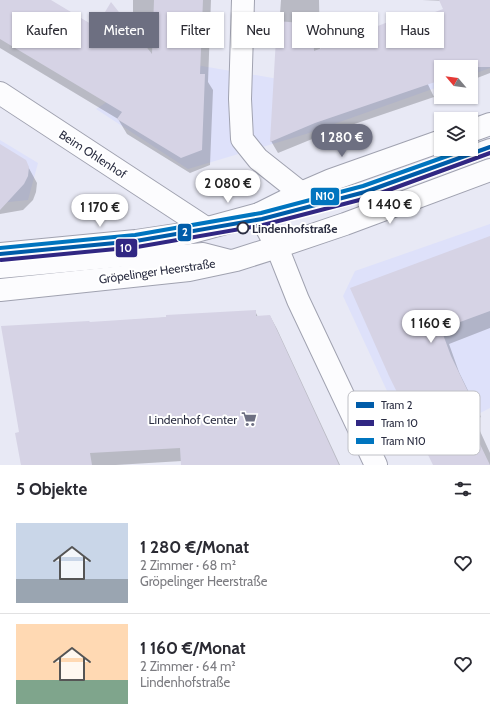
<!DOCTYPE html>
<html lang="de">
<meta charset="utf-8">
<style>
:root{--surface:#fff;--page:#f2f2f3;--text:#2b2b33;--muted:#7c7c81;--line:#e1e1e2;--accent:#6d6f81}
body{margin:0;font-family:Cabin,sans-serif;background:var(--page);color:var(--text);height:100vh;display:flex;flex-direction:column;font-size:15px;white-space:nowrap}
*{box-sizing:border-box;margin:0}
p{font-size:13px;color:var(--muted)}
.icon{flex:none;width:22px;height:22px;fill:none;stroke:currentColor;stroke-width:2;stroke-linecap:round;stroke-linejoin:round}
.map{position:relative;height:465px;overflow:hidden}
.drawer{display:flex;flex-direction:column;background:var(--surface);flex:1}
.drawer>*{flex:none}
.guide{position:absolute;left:12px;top:12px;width:466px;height:36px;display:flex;gap:8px}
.needle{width:26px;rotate:299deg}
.controls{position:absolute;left:434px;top:60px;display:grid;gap:8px}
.controls a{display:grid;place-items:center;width:44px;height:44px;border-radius:0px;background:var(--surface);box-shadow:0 1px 3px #0004;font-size:20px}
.price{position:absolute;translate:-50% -34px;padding:0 9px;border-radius:14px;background:#fff;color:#222;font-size:13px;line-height:26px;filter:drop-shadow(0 1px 2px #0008)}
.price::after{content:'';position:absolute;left:50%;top:24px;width:12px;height:9px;margin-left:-6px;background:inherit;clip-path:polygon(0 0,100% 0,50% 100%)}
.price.active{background:var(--accent);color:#fff}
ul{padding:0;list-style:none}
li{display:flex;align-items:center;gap:12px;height:100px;padding:0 16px}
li+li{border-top:1px solid var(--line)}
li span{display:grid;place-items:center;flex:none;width:112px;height:80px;border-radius:0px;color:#555}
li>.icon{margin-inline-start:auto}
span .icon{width:48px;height:48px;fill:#fffc;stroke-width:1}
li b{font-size:17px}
h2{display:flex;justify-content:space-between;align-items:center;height:48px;padding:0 16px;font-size:17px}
.tag{padding:0 14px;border-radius:0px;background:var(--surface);box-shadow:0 1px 3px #0004;font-size:14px;line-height:36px}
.tag.active{background:var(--accent);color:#fff}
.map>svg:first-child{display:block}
</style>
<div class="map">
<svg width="490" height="465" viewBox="0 0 490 465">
<rect width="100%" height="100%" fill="#e8e9f5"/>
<path fill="#dee1fa" d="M 490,9 L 490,68 L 471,75 L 471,67 L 441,67 L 441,86 L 306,134 L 188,169 L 96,109 L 127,89 L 143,56 L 296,82 Z
M 0,140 L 38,163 L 28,200 L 0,203 Z
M 490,224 L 490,408 L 413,447 L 343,296 L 355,271 Z"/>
<path fill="#0003" d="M 0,0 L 49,0 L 97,28 L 133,32 L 133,0 L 211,0 L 208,82 L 213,90 L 210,165 L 190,173 L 127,134 L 118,119 L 0,48 Z
M 281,0 L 319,0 L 320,49 L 388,23 L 391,29 L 406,39 L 434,97 L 322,135 L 278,153 L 271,141 Z
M 422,0 L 490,0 L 490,73 L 472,80 L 471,77 L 471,67 L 466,67 L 446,1 Z
M 0,145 L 25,161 L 37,183 L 36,192 L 33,200 L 23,210 L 0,214 Z
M 490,237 L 490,328 L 449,344 L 459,372 L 481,417 L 475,420 L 490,453 L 490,465 L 443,465 L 390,376 Z
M 255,311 L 258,317 L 270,316 L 277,329 L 340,465 L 182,465 L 182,461 L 116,465 L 21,465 L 20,433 L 90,323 Z"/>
<path fill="#d6d3e5" d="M 0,0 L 51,0 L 96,27 L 111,2 L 152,54 L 154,0 L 203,0 L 200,74 L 205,74 L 202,150 L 181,158 L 117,119 L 122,112 L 0,39 Z
M 439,0 L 490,0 L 490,67 L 475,67 L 471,69 L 471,67 L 441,67 L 441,80 L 315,123 L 270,142 L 277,21 L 313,24 L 314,51 L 388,22 L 390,29 L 443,9 Z
M 0,144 L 26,160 L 29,167 L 28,176 L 24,184 L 0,210 Z
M 490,236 L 490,311 L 441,329 L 451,356 L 473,402 L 467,405 L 480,434 L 476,436 L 490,465 L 433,465 L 389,376 L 350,288 Z
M 256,310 L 256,316 L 270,315 L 339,465 L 181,465 L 180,448 L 90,453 L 92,465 L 21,465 L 15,433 L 19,432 L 1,326 L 89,321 L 90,322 L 166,317 L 166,315 Z"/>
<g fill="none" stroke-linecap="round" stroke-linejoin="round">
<defs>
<path id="lane" d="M 301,193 L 337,200 L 365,192 L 490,147
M 0,270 L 203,251 L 234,259"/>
<path id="street" d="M 243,0 L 240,99 L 242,139 L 258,159 L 301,193
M 0,93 L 206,228
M 259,214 L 277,247 L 298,300 L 376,465"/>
<path id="secondary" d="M 471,131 L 490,124
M 0,254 L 136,241 L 189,233 L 259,214 L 301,193 L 331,180 L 441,141
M 0,290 L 189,270 L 236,260 L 277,247 L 345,224 L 490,170"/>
</defs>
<use href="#lane" stroke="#a0a2b0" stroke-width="18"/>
<use href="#street" stroke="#a0a2b0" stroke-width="24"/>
<use href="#secondary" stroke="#a0a2b0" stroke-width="24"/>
<use href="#lane" stroke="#fcfcfe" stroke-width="16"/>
<use href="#street" stroke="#fcfcfe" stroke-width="22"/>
<use href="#secondary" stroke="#fcfcfe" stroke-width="22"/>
<defs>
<path id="tram-1" d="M 0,254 L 136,241 L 262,219 L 365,192 L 490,147"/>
<path id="tram-2" d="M 1,260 L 137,247 L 263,225 L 367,198 L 490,153"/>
<path id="tram-3" d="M 0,248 L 135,235 L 261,213 L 363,186 L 467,149"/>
</defs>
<use href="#tram-1" stroke="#fff" stroke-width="7"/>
<use href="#tram-2" stroke="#fff" stroke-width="7"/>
<use href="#tram-3" stroke="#fff" stroke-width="7"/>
<use href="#tram-1" stroke="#005ca9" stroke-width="4"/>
<use href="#tram-2" stroke="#312783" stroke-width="4"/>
<use href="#tram-3" stroke="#0075bf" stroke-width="4"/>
</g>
<defs>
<symbol id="supermarket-bare" viewBox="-9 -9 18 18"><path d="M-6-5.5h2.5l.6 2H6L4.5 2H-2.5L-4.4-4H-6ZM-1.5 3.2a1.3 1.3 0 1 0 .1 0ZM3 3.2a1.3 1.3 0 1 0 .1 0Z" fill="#6d6f81" stroke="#fff" stroke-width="2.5" paint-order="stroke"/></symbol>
</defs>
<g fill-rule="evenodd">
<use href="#supermarket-bare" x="238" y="408" width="22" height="22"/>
</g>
<circle fill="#fff" stroke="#2b2e42" stroke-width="2" cx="243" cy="228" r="5.5"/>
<g text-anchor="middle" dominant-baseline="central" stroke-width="4" stroke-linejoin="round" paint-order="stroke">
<g font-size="12" fill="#2b2e42" stroke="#fff">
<text transform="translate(93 154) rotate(33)">Beim Ohlenhof</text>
<text transform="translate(157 271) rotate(-8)">Gröpelinger Heerstraße</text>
</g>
<g font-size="12" font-weight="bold" fill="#2b2e42" stroke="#fff" text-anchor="start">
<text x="252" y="228">Lindenhofstraße</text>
</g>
<g font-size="12" fill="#2b2e42" stroke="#fff" text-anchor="end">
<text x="237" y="419">Lindenhof Center</text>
</g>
</g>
<rect x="348" y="391" width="132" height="64" rx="6" fill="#fff" stroke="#bfc0c6" stroke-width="1"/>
<rect x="356" y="402" width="18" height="6" fill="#005ca9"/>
<rect x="356" y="420" width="18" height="6" fill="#312783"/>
<rect x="356" y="438" width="18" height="6" fill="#0075bf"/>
<g font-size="11" fill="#2b2e42">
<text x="381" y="409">Tram 2</text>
<text x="381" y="427">Tram 10</text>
<text x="381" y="445">Tram N10</text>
</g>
<g stroke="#fff" stroke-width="1.5">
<rect x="310" y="187" width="30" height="19" rx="4" fill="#0075bf"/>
<rect x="177" y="223" width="15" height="19" rx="4" fill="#005ca9"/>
<rect x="115" y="238" width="23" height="20" rx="4" fill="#312783"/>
</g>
<g font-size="11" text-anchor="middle" font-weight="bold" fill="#fff">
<text x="325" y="200">N10</text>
<text x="185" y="236">2</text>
<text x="126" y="252">10</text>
</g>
</svg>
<div class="controls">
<a><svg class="needle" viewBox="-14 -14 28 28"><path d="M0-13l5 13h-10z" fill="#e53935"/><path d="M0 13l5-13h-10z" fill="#7c7c81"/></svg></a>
<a><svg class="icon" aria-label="layers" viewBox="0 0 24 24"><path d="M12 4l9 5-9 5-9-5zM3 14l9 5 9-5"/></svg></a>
</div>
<b class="price active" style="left:342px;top:158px">1 280 €</b>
<b class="price" style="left:228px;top:204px">2 080 €</b>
<b class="price" style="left:390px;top:225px">1 440 €</b>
<b class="price" style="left:100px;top:228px">1 170 €</b>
<b class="price" style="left:431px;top:344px">1 160 €</b>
<div class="guide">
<a class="tag">Kaufen</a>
<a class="tag active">Mieten</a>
<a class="tag">Filter</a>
<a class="tag">Neu</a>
<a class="tag">Wohnung</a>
<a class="tag">Haus</a>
</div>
</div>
<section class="drawer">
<h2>5 Objekte<svg class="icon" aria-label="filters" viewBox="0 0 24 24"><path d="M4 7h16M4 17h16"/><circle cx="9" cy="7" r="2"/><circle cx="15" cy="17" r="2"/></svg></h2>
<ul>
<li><span style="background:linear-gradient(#c9d6e8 70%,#9aa5b1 0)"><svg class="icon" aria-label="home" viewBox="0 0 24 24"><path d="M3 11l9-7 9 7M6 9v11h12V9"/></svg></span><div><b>1 280 €/Monat</b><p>2 Zimmer · 68 m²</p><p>Gröpelinger Heerstraße</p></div><svg class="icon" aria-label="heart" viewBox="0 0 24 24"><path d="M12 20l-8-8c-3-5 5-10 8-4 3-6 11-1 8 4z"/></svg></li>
<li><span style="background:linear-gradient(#ffd9b3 70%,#7fa58c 0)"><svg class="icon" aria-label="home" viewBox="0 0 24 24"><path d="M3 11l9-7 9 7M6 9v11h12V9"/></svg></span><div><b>1 160 €/Monat</b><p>2 Zimmer · 64 m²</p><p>Lindenhofstraße</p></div><svg class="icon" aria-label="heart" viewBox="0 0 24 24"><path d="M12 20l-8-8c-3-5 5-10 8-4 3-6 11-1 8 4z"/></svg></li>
</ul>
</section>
